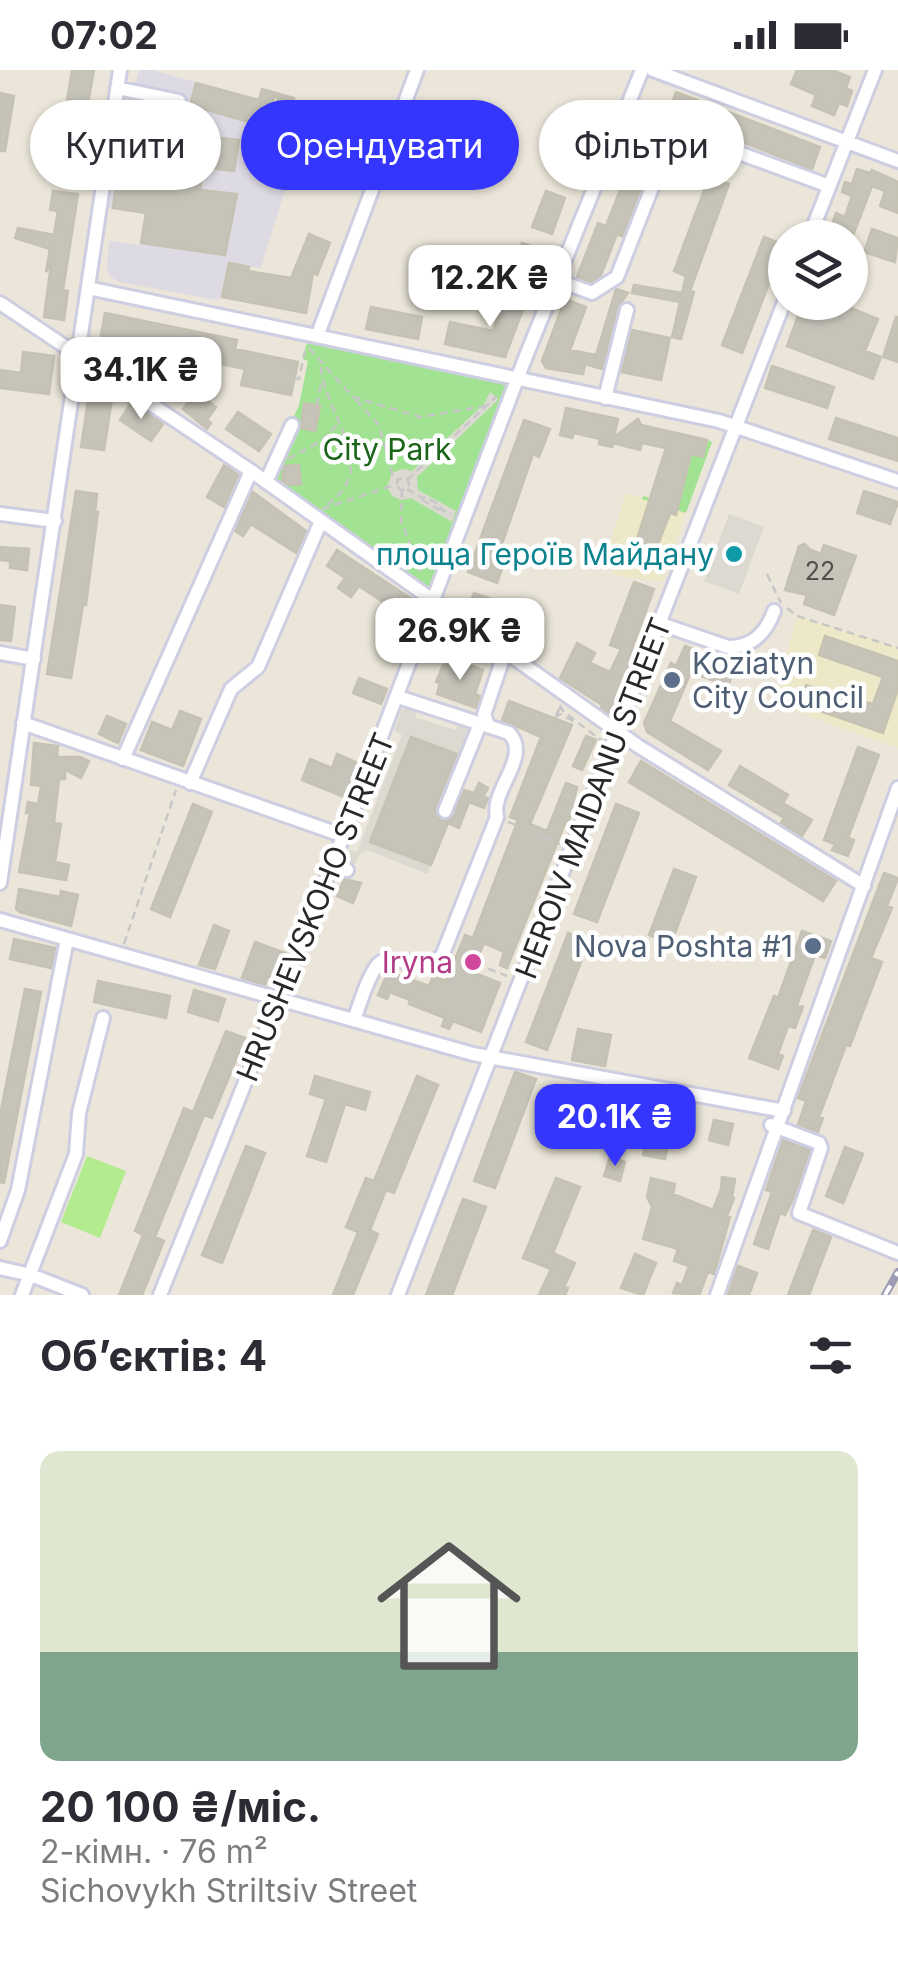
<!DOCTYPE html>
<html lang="uk">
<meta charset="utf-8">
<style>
:root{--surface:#fff;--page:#f7f7f7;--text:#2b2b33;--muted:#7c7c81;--accent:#3436fd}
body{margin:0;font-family:Inter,sans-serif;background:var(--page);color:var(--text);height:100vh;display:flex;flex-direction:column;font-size:38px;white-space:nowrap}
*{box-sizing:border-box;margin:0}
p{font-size:32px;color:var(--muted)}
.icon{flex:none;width:55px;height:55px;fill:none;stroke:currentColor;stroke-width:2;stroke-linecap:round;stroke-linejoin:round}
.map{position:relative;height:1225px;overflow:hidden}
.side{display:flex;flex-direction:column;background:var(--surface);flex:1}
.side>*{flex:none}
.banner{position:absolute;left:30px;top:30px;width:840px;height:90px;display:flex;gap:20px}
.fabs{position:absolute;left:768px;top:150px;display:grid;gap:20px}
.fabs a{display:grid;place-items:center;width:100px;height:100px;border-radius:50%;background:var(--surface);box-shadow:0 2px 8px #0004;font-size:50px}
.price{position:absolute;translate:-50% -85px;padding:0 22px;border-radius:20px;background:#fff;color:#222;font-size:32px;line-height:65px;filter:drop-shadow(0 2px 5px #0008)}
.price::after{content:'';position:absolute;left:50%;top:60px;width:30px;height:22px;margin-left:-15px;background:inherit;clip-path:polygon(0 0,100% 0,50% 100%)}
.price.selected{background:var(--accent);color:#fff}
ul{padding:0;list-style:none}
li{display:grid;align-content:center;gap:20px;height:530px;padding:0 40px}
li span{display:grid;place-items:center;height:310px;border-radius:20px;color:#555}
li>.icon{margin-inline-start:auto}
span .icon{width:180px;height:180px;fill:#fffc;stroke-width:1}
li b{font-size:42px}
h2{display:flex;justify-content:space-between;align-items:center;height:120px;padding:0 40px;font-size:42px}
.pill{padding:0 35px;border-radius:45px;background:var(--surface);box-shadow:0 2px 8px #0004;font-size:35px;line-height:90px}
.pill.selected{background:var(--accent);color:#fff}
.status{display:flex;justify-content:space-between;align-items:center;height:70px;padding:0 50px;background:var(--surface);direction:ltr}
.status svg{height:28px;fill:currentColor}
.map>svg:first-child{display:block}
</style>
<div class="status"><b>07:02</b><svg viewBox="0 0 49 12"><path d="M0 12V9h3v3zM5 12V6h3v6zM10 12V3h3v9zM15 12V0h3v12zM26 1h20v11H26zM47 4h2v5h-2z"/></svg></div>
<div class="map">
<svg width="898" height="1225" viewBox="0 0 898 1225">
<rect width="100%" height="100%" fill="#ebe6d9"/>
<path fill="#dedae3" d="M 139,0 L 153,0 L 280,36 L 283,43 L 307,48 L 261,198 L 234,194 L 233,199 L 227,198 L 221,227 L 216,230 L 119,212 L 111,207 L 107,198 L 109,171 L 140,175 L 145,144 L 108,138 L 112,110 L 117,114 L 137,115 L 144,63 L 123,57 Z"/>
<path fill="#ede8c7" d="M 626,423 L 686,443 L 663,512 L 614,505 L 608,480 Z
M 797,546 L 898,578 L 898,678 L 773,633 Z"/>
<path fill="#a1e393" d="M 318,264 L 518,308 L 434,533 L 266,412 L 299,335 L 308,291 L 303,289 L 306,275 Z
M 708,370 L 712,372 L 686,443 L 642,429 L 643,426 L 678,435 L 692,385 L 703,387 Z"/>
<path fill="#b3eb8f" d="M 87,1086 L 126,1101 L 100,1168 L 61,1152 Z"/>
<path fill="#dbd9d0" d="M 490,322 L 498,329 L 496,332 L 417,407 L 418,420 L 456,441 L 452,452 L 411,428 L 401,430 L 392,426 L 387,417 L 392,403 L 402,399 L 412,401 L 484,334 Z
M 729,444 L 764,457 L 739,524 L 704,511 Z
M 409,637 L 417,639 L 415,647 L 455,660 L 459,652 L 470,658 L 461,686 L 411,667 L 370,771 L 431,795 L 428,804 L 367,780 L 360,784 L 355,794 L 345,794 L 349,780 L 357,782 L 402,665 L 394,661 L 402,640 Z"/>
<path fill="#c6c3b9" stroke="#c6c2b3" stroke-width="2.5" d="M 72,0 L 94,0 L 83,61 L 91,62 L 89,74 L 84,73 L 79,105 L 55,101 L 60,70 L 49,68 L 52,48 L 64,50 Z
M 797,0 L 831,0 L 850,7 L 846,18 L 852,21 L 847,36 L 839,33 L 834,45 L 812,36 L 816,25 L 791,14 Z
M 196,13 L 259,30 L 262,19 L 294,28 L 290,44 L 284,42 L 275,24 L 266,57 L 190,35 Z
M 676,22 L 820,77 L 812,99 L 668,43 Z
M 0,23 L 14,26 L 5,81 L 0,81 Z
M 132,31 L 145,34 L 134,77 L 123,74 Z
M 645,32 L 666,40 L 644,95 L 649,98 L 622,166 L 617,164 L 601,205 L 591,212 L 577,207 L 598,153 L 606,156 L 631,92 L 622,89 Z
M 155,60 L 239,70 L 234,101 L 203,97 L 200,120 L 237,124 L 225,185 L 141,173 L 146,143 L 113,138 L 119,89 L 130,91 L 126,116 L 146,119 L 150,93 L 170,96 L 172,87 L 152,81 Z
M 857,99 L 870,103 L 872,100 L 898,112 L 898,143 L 880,136 L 885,121 L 872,116 L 852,168 L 827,168 L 836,143 L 845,147 L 852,126 L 842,122 L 845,112 L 852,114 Z
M 709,107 L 729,114 L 690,221 L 694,222 L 681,269 L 672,267 L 680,232 L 632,223 L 634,215 L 682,223 L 686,206 L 674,201 Z
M 53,121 L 78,124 L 63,220 L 68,221 L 64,250 L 44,247 L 51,194 L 46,202 L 50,179 L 15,168 L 18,158 L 54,165 L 58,141 L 50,140 Z
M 546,121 L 565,128 L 552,164 L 532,157 Z
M 872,159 L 898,168 L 895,192 L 864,182 Z
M 309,164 L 330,173 L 317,205 L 313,203 L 306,243 L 222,227 L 229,193 L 249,197 L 248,201 L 291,208 Z
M 764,167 L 784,175 L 742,283 L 722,275 Z
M 522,173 L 545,181 L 533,213 L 510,205 Z
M 616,219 L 628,223 L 617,238 L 602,299 L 585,294 L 583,304 L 546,298 L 542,291 L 565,229 L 586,237 L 570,280 L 596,285 Z
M 508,222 L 527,229 L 505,287 L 445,274 L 450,252 L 493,261 Z
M 803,232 L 836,232 L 878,249 L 865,281 L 881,287 L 873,309 L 787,276 Z
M 371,237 L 422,247 L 418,269 L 366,259 Z
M 105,243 L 237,270 L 235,279 L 298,292 L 291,325 L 241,315 L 245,299 L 172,284 L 165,319 L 153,316 L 154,311 L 143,309 L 150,273 L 118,267 L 113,294 L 97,286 Z
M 896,247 L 898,247 L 898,292 L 883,287 Z
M 632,260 L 670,268 L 661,310 L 622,302 Z
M 23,282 L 54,286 L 49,324 L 0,318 L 0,300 L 21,303 Z
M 772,296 L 834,317 L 827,338 L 765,318 Z
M 90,318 L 113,322 L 104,380 L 81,377 Z
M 196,322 L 216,337 L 207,350 L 211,353 L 207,359 L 183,339 Z
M 131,333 L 163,354 L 151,371 L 120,350 Z
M 304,333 L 320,336 L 315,361 L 301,358 Z
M 566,338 L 618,349 L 614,367 L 638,349 L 641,355 L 707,370 L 703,387 L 691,384 L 676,445 L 670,443 L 649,498 L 630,491 L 666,378 L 642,373 L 640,380 L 613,373 L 612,377 L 599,374 L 600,369 L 574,363 L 572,368 L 560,365 Z
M 238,342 L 271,364 L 259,381 L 226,359 Z
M 836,348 L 898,368 L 898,391 L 829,369 Z
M 524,350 L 550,359 L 539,387 L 533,384 L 500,480 L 508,483 L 497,513 L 468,502 Z
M 224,395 L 238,405 L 224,437 L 207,427 Z
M 299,395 L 301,414 L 290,415 L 282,411 L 284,396 Z
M 76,421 L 97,424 L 95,442 L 98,442 L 86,535 L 83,535 L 71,608 L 47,604 Z
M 864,421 L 898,432 L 890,454 L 857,443 Z
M 253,422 L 306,461 L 296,483 L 251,454 L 243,466 L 235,461 Z
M 805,474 L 809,479 L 821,484 L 824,475 L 856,486 L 834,545 L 804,534 L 807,525 L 785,520 L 799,476 Z
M 0,477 L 29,479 L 27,500 L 10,498 L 10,491 L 0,490 Z
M 337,480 L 415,531 L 406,561 L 389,555 L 395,540 L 359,516 L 351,527 L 338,518 L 345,508 L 327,496 Z
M 634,512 L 654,519 L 628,590 L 631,591 L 609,643 L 601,638 L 602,635 L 560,608 L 577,573 L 595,583 L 590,593 L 610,602 L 621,579 L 610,575 Z
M 474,523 L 534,544 L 526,567 L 477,549 L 467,542 Z
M 0,535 L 15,537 L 11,571 L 0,570 Z
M 825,566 L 898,591 L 898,619 L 883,663 L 800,634 L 806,615 L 861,634 L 862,631 L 873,634 L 883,607 L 819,585 Z
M 685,576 L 736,596 L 728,616 L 691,602 L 670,651 L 721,681 L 708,700 L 647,662 L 644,653 L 671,593 L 676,596 Z
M 449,588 L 483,600 L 475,624 L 480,626 L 476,638 L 437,624 L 440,613 L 436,612 L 443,595 L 446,596 Z
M 359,608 L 387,619 L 381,634 L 353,623 Z
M 509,631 L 572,655 L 530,754 L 547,761 L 566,713 L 577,717 L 573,734 L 575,735 L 568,752 L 566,751 L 507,898 L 500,895 L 504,882 L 484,873 L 472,902 L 500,913 L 481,962 L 453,951 L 449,959 L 442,956 L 445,948 L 409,934 L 410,930 L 390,922 L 387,929 L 378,925 L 388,901 L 429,916 L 433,906 L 446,911 L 465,865 L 473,868 L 518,750 L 510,747 L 541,667 L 502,650 Z
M 180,641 L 201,649 L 183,696 L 141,680 L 152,652 L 172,660 Z
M 107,646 L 126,654 L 118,673 L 99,664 Z
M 586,666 L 596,670 L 582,700 L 573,696 Z
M 411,667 L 457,684 L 435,738 L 440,750 L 452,748 L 464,720 L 474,723 L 479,713 L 488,718 L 483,727 L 488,728 L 484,738 L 469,732 L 459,758 L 448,753 L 431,795 L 370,772 Z
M 34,673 L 58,676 L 57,687 L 80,687 L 89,691 L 81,708 L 65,700 L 65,709 L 59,709 L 54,753 L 61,754 L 55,792 L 69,795 L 66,810 L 19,802 L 30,743 L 26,743 L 28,732 L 38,734 L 41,716 L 31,715 Z
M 858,677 L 879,685 L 848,768 L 854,770 L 848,786 L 832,780 L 835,774 L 824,770 Z
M 337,684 L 358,693 L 344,727 L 302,710 L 310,689 L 332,698 Z
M 641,691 L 836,811 L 823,831 L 629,712 Z
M 740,696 L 788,725 L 783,733 L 812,750 L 802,766 L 781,753 L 784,748 L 729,715 Z
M 193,734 L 212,742 L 170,847 L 151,839 Z
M 616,734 L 639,743 L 597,852 L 574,844 Z
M 674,799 L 696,807 L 671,874 L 649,865 Z
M 884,803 L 898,808 L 887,836 L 892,838 L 871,888 L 882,892 L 850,976 L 846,975 L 819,1047 L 823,1048 L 818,1062 L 798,1055 L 806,1031 L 798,1028 Z
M 344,809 L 361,813 L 353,833 L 337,826 Z
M 19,819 L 60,827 L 61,821 L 78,825 L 71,856 L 20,842 L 16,839 Z
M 214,855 L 229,861 L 215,899 L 199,895 Z
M 802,861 L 831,871 L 825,888 L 815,885 L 797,935 L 803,937 L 795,958 L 788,956 L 778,984 L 783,986 L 778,999 L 749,988 L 774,926 L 778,928 Z
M 568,863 L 589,871 L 547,980 L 526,972 Z
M 14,869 L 55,878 L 51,898 L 10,889 Z
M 255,872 L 285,883 L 276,909 L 268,906 L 265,915 L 242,908 Z
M 98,911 L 170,926 L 166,948 L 94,932 Z
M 25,919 L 41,922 L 4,1113 L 0,1112 L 0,1045 Z
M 194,920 L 225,929 L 218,951 L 188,942 Z
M 578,959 L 611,965 L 605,996 L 572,990 Z
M 226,961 L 245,968 L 212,1048 L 204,1045 L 155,1167 L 164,1171 L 142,1225 L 119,1225 L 143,1165 L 135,1161 L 184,1038 L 193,1042 Z
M 515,1002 L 536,1009 L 495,1118 L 474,1111 Z
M 315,1006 L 370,1022 L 365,1040 L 345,1034 L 326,1092 L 307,1086 L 326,1029 L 310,1024 Z
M 417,1006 L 438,1015 L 394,1123 L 386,1120 L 370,1160 L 378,1164 L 353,1225 L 333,1225 L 358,1162 L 346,1157 L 366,1108 L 374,1111 Z
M 653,1030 L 675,1034 L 665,1089 L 643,1085 Z
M 714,1050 L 733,1054 L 728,1075 L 709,1070 Z
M 783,1070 L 810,1080 L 793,1129 L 785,1145 L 780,1143 L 768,1179 L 754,1174 L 772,1122 L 766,1120 Z
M 246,1076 L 265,1083 L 222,1193 L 202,1185 Z
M 845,1077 L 863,1084 L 843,1133 L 826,1126 Z
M 610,1087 L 625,1092 L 620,1111 L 604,1106 Z
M 722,1107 L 735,1109 L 732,1127 L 734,1128 L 727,1146 L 730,1147 L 714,1204 L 708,1202 L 699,1225 L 673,1223 L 677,1213 L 682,1215 L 689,1196 L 674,1191 L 678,1179 L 643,1169 L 652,1137 L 647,1127 L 651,1108 L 675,1114 L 673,1124 L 713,1140 L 721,1119 Z
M 556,1108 L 580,1117 L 553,1183 L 575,1193 L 564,1217 L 568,1218 L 565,1225 L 539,1225 L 551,1199 L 523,1188 Z
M 463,1129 L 486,1137 L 452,1225 L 426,1225 Z
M 813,1160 L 831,1167 L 809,1225 L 788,1225 Z
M 635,1184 L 656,1193 L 643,1225 L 621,1218 Z
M 738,1196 L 757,1203 L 749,1225 L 728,1225 Z"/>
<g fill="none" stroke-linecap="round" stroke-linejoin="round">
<defs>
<path id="minor" d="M 653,0 L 898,91
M 117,18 L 179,31
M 809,168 L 875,0
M 557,210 L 592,223 L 617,207 L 673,64 L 679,61 L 829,116
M 88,218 L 719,351 L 898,411
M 0,233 L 251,401 L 638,676 L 864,816
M 318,264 L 417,0
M 605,328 L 627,240
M 266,412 L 292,355
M 0,444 L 55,451
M 661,554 L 728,577 C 753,577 766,563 774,541
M 0,583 L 34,589
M 23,653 L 344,766
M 488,655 L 484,645 L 505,582
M 123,689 L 251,401
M 190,713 L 231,619 L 258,597 L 321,451
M 445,741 L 480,654
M 333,795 L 347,800
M 0,813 L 120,0
M 0,850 L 473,984 L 784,1041
M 354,949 C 361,932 366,911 376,897 C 388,878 416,905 442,886 L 497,747 C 490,720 532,687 509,663 L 398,627
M 771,1055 L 819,1073 L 821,1078 L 799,1143 L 898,1183
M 0,1171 L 18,1120 L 67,869
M 0,1198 L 31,1205 L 82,1225
M 22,1225 L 76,1084 L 79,1043 L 103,948
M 160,1225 L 338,780 L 524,291 L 642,0
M 398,1225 L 785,230
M 717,1225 L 898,718"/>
</defs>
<use href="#minor" stroke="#cecee2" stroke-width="18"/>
<path stroke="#c7c7c7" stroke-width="2.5" stroke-dasharray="8 5" stroke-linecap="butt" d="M 309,278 L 353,327 L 420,347 L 486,336
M 321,297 C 325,348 385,399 323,437
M 294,308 L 299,309 L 306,276
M 356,330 L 379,355 L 392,403 L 399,411
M 317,335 L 322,309
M 288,389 L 321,371 L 338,354
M397 414a6 6 0 1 1 12 0a6 6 0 1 1-12 0Z
M 407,410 L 497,326
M 407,419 L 422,428 L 426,427 L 440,435 L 442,440 L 451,444
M 402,420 L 401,451 L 423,507
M 422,430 L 440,440
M 322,439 L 397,414
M 767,504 L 781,533
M 787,538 L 797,546 L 898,578
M 560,635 L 563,641 L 602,671
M 560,638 L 554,648 L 560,644 L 575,652
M 508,752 L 516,755
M 534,763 L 560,774
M 124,874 L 176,720
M 476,894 L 507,906"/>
<use href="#minor" stroke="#fff" stroke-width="12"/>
<defs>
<path id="rail" d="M 885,1225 L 898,1202"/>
</defs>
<use href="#rail" stroke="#9d9cb3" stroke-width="8"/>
<use href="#rail" stroke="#fff" stroke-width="4" stroke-dasharray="11" stroke-linecap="butt"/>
</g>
<circle fill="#0f9aa8" stroke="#fff" stroke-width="4" cx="734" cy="484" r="10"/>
<g fill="#5c6f8a" stroke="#fff" stroke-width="4">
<circle cx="672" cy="610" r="10"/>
<circle cx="813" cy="876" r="10"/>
</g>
<circle fill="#d1479c" stroke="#fff" stroke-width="4" cx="473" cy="892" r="10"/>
<g text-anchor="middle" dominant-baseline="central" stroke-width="9" stroke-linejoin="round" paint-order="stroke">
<g font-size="25" fill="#504f4c">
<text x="820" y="501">22</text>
</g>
<g font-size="30" fill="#1a6518" stroke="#fff">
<text x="387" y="379">City Park</text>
</g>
<g font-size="30" fill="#0d838f" stroke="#fff" text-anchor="end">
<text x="714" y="484">площа Героїв Майдану</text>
</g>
<g font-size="30" fill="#4e5e75" stroke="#fff" text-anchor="start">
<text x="692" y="593">Koziatyn<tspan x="692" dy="34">City Council</tspan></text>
<text x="793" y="876" text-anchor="end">Nova Poshta #1</text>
</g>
<g font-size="30" fill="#282828" stroke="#fff">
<text transform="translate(593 728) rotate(-69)">HEROIV MAIDANU STREET</text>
<text transform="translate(315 837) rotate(-68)">HRUSHEVSKOHO STREET</text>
</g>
<g font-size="30" fill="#b23c85" stroke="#fff" text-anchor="end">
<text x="453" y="892">Iryna</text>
</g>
</g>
</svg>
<div class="fabs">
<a><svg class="icon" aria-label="layers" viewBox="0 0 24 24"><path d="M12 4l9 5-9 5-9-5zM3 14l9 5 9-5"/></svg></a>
</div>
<b class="price" style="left:490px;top:260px">12.2K ₴</b>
<b class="price" style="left:141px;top:352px">34.1K ₴</b>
<b class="price" style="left:460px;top:613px">26.9K ₴</b>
<b class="price selected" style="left:615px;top:1099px">20.1K ₴</b>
<div class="banner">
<a class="pill">Купити</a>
<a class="pill selected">Орендувати</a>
<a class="pill">Фільтри</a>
</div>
</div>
<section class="side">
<h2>Об’єктів: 4<svg class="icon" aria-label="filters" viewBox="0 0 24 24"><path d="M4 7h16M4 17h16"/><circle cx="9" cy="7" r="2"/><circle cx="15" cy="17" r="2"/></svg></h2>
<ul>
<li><span style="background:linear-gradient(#dfe7d0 65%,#7fa58c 0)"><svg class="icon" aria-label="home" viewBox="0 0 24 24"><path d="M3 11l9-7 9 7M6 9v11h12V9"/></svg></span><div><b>20 100 ₴/міс.</b><p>2-кімн. · 76 m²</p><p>Sichovykh Striltsiv Street</p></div></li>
</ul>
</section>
